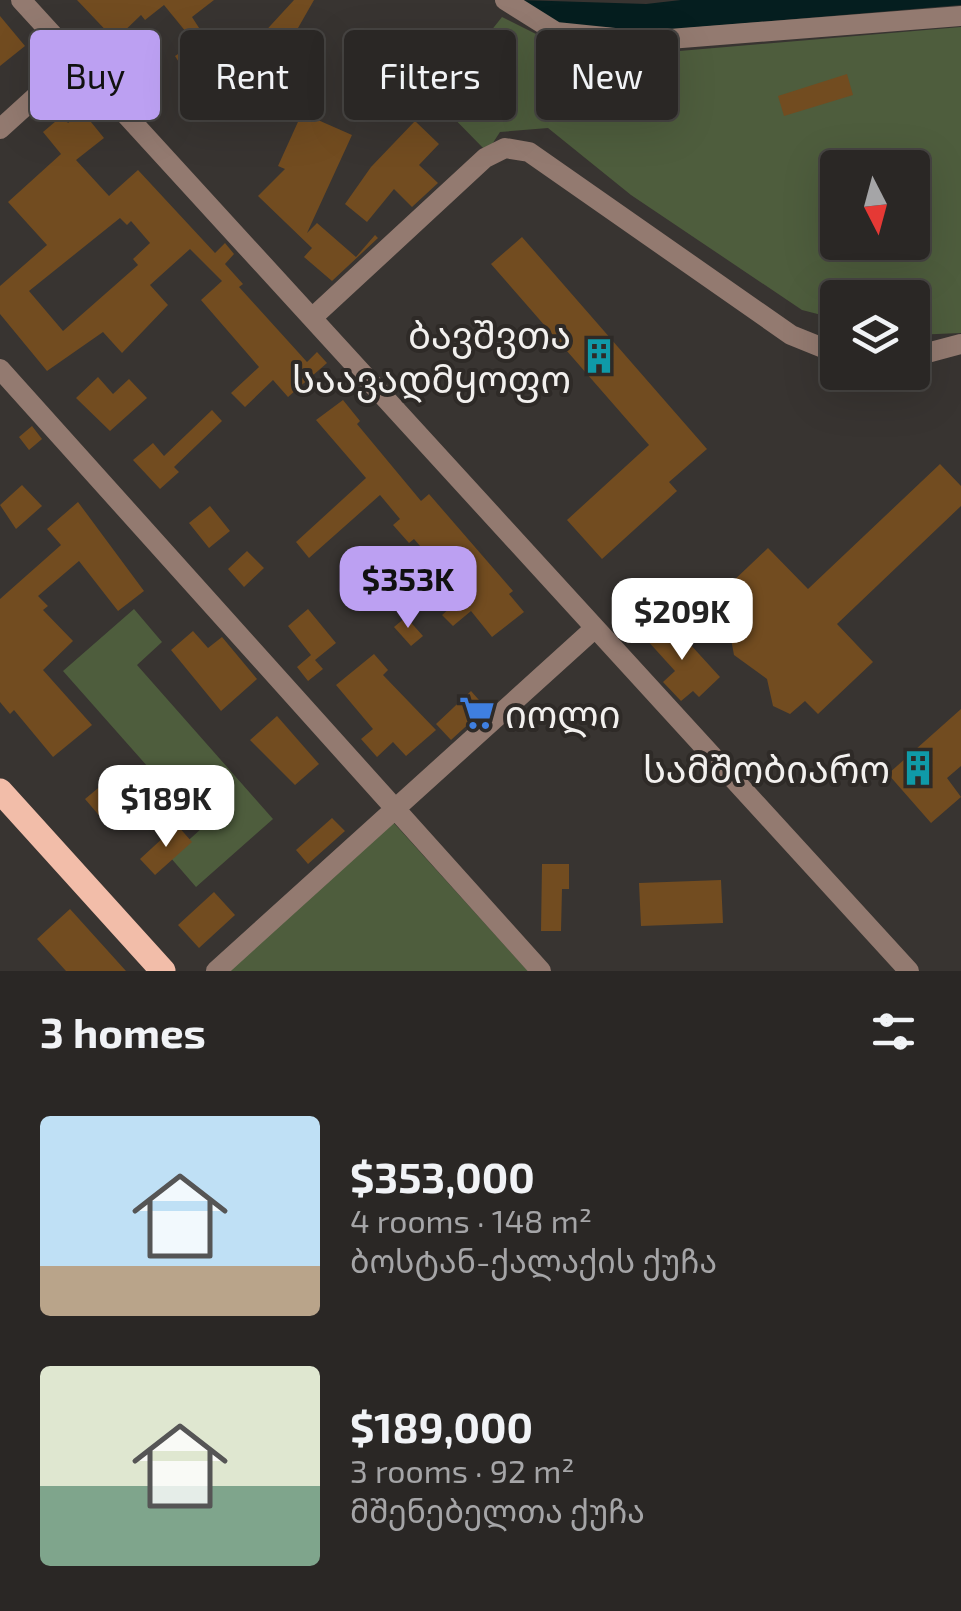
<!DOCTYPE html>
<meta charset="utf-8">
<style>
:root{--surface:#2a2725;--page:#363332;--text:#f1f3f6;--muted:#a5a5a7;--line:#464442;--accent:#bca0f2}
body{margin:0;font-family:"Exo 2","Noto Sans Georgian",sans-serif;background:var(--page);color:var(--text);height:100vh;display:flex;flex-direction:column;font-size:38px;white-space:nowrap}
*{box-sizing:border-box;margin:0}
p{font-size:32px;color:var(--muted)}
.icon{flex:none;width:55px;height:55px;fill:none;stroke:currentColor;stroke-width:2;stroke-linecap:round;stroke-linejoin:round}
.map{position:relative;height:971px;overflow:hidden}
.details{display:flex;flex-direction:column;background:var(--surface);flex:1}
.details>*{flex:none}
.hud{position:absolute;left:30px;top:30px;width:902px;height:90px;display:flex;gap:20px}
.needle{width:65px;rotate:174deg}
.fabs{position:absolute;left:820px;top:150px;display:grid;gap:20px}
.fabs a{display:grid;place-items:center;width:110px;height:110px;border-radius:10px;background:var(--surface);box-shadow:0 10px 40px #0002,0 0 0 2px var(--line);font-size:50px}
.price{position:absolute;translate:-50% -85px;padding:0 22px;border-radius:20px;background:#fff;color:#222;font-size:32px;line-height:65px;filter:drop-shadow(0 2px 5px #0008)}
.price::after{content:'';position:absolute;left:50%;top:60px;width:30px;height:22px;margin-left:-15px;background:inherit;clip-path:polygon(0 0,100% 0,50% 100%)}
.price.selected{background:var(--accent);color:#111}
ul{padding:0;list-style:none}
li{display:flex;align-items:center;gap:30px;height:250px;padding:0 40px}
li span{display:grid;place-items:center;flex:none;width:280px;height:200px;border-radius:10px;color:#555}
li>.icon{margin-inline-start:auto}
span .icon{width:120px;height:120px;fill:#fffc;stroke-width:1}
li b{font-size:42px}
h2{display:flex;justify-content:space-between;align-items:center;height:120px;padding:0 40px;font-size:42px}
.tag{padding:0 35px;border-radius:10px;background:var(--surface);box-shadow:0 10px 40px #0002,0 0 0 2px var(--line);font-size:35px;line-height:90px}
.tag.selected{background:var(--accent);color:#111}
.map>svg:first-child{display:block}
</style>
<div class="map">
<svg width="961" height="971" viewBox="0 0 961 971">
<rect width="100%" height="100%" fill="#383431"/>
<path fill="#4e5d3d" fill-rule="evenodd" d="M 502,17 L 560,46 L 656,53 L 961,27 L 961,333 L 913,335 L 912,298 L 838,298 L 837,319 L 802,310 L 631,195 L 548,128 L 500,132 L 487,152 L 436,100 ZM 838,168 L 912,168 L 912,242 L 838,242 Z
M 134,609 L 162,642 L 137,665 L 273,819 L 196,887 L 170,857 L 202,828 L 63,671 Z
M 393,822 L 528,971 L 223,971 Z"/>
<path fill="#051e1f" d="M 520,0 L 646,4 L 681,0 L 961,0 L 961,5 L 651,31 L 561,24 Z"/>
<path fill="#724c20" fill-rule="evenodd" d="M 77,0 L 214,0 L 192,17 L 219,59 L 189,78 L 175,56 L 195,43 L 164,5 L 145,20 L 141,15 L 115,40 Z
M 294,0 L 314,0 L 298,28 L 254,76 L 237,62 Z
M 0,16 L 25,46 L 0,66 Z
M 465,35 L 480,41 L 453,107 L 427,96 L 403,116 L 391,101 L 426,73 L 437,47 L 457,55 Z
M 847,74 L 853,95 L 784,116 L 778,96 Z
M 639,85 L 667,90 L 663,120 L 634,116 Z
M 82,111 L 104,138 L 76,160 L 109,196 L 138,170 L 215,253 L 225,243 L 234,254 L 225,264 L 243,284 L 239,287 L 307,362 L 317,352 L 327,363 L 288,397 L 273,380 L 245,407 L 231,393 L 259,367 L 201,300 L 222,281 L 190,249 L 150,285 L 168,305 L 122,353 L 103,332 L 47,371 L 0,314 L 0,286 L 47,245 L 8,202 L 61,154 L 43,132 L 62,116 L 68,123 ZM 120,218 L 127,225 L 131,221 L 150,243 L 133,259 L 138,265 L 63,331 L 29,291 Z
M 302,113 L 352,135 L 307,233 L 317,223 L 356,257 L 375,235 L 378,238 L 332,281 L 304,257 L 312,248 L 258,196 L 285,169 L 278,166 Z
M 415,121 L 439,144 L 419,165 L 438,183 L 412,207 L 394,189 L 367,222 L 345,204 L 371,167 Z
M 522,237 L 707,449 L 669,482 L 677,491 L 602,559 L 567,520 L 649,445 L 491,264 Z
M 98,377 L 113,394 L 129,379 L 147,398 L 110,431 L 76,398 Z
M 343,400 L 360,421 L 357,424 L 421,501 L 429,494 L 513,591 L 509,594 L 524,612 L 492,637 L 471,611 L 453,626 L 442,615 L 457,602 L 458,590 L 414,539 L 409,543 L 393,525 L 400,519 L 380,495 L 309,558 L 296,542 L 366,478 L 316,420 Z
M 212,410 L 222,421 L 174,467 L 179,472 L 160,489 L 133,460 L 153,443 L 164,456 Z
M 32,426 L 42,439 L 29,450 L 19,437 Z
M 940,464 L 961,486 L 961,506 L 837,624 L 873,662 L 818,714 L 805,701 L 790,714 L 773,706 L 767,679 L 734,655 L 728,623 L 711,638 L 690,622 L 768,548 L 808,589 Z
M 22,485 L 42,506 L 16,529 L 0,505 Z
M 78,502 L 144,591 L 118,611 L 79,561 L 38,596 L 48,606 L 43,610 L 73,641 L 43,670 L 92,725 L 53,757 L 14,710 L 10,714 L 0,702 L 0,599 L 61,545 L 47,529 Z
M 210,506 L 230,531 L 209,548 L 189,523 Z
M 247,551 L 264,568 L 244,587 L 228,569 Z
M 371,575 L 386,592 L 370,606 L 355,589 Z
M 308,609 L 336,643 L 315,660 L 323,669 L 308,681 L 297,667 L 311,655 L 288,626 Z
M 406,617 L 423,636 L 411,646 L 394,627 Z
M 668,620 L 720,677 L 699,697 L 693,691 L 681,701 L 663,682 L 675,671 L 646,639 Z
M 193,631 L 208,648 L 222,637 L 257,679 L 221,711 L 171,650 Z
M 374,654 L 388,670 L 383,675 L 436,730 L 406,756 L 393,742 L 377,757 L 361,739 L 373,729 L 336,685 Z
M 471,691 L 486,708 L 451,740 L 436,724 Z
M 961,709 L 961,766 L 947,778 L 961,797 L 931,823 L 888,774 Z
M 277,716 L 319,764 L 295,785 L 250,740 Z
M 135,778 L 149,794 L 109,827 L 85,799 L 109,779 L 119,791 Z
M 332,818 L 345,831 L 308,864 L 296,850 Z
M 177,825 L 192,842 L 155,875 L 140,859 Z
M 542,864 L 569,864 L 569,889 L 562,889 L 561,931 L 541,931 Z
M 721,880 L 723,923 L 641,926 L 639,883 Z
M 214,892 L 235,915 L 199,948 L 178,925 Z
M 70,909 L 126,971 L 66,971 L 37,939 Z"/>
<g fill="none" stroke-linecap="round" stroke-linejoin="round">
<path stroke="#937a70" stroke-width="20" d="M 21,0 L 909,971
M 505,0 L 556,32 L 644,41 L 961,16
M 0,129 L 76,60
M 312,318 L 485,158 L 505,148 L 529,152 L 791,335 L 838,354
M 912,357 L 961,344
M 0,369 L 541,971
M 216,971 L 595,628"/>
<path stroke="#f2bda9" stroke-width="25" d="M 0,791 L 163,971"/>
</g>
<defs>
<symbol id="building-bare" viewBox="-9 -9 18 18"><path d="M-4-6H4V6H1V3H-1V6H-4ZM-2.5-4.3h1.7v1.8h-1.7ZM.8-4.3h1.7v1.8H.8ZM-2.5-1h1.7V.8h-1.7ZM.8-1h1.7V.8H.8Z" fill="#0f9aa8" stroke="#2e2a27" stroke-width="2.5" paint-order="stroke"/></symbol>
<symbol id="supermarket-bare" viewBox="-9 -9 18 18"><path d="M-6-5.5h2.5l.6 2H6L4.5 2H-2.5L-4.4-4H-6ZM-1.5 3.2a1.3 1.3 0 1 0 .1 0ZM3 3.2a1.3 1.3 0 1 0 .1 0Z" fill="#3f7fe0" stroke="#2e2a27" stroke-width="2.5" paint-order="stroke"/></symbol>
</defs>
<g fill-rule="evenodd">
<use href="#building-bare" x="574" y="331" width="50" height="50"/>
<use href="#supermarket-bare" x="452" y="688" width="50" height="50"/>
<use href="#building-bare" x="893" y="743" width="50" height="50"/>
</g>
<g text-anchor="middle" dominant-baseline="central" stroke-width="8" stroke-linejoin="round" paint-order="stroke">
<g font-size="38" fill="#f2f0ee" stroke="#2e2a27" text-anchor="end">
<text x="571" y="334">ბავშვთა<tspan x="571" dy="44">საავადმყოფო</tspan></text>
<text x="505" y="713" text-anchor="start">იოლი</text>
<text x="890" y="768">სამშობიარო</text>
</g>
</g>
</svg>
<div class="fabs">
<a><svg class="needle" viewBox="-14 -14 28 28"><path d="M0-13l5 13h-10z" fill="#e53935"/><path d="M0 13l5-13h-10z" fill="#a5a5a7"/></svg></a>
<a><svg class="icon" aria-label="layers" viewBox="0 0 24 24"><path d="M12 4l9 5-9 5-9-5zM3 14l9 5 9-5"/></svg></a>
</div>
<b class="price selected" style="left:408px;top:631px">$353K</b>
<b class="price" style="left:682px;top:663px">$209K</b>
<b class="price" style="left:166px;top:850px">$189K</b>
<div class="hud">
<a class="tag selected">Buy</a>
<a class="tag">Rent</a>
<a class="tag">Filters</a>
<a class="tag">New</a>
</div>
</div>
<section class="details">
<h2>3 homes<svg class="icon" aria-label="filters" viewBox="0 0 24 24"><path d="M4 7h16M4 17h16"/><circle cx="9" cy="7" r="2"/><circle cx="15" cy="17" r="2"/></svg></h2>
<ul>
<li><span style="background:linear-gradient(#bfe0f5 75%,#b9a48a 0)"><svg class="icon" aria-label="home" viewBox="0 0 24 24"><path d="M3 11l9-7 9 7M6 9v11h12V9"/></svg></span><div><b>$353,000</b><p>4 rooms · 148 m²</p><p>ბოსტან-ქალაქის ქუჩა</p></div></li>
<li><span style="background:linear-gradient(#dfe7d0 60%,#7fa58c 0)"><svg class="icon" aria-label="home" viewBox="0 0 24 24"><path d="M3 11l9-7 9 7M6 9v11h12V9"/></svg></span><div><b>$189,000</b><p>3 rooms · 92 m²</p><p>მშენებელთა ქუჩა</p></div></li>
</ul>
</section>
